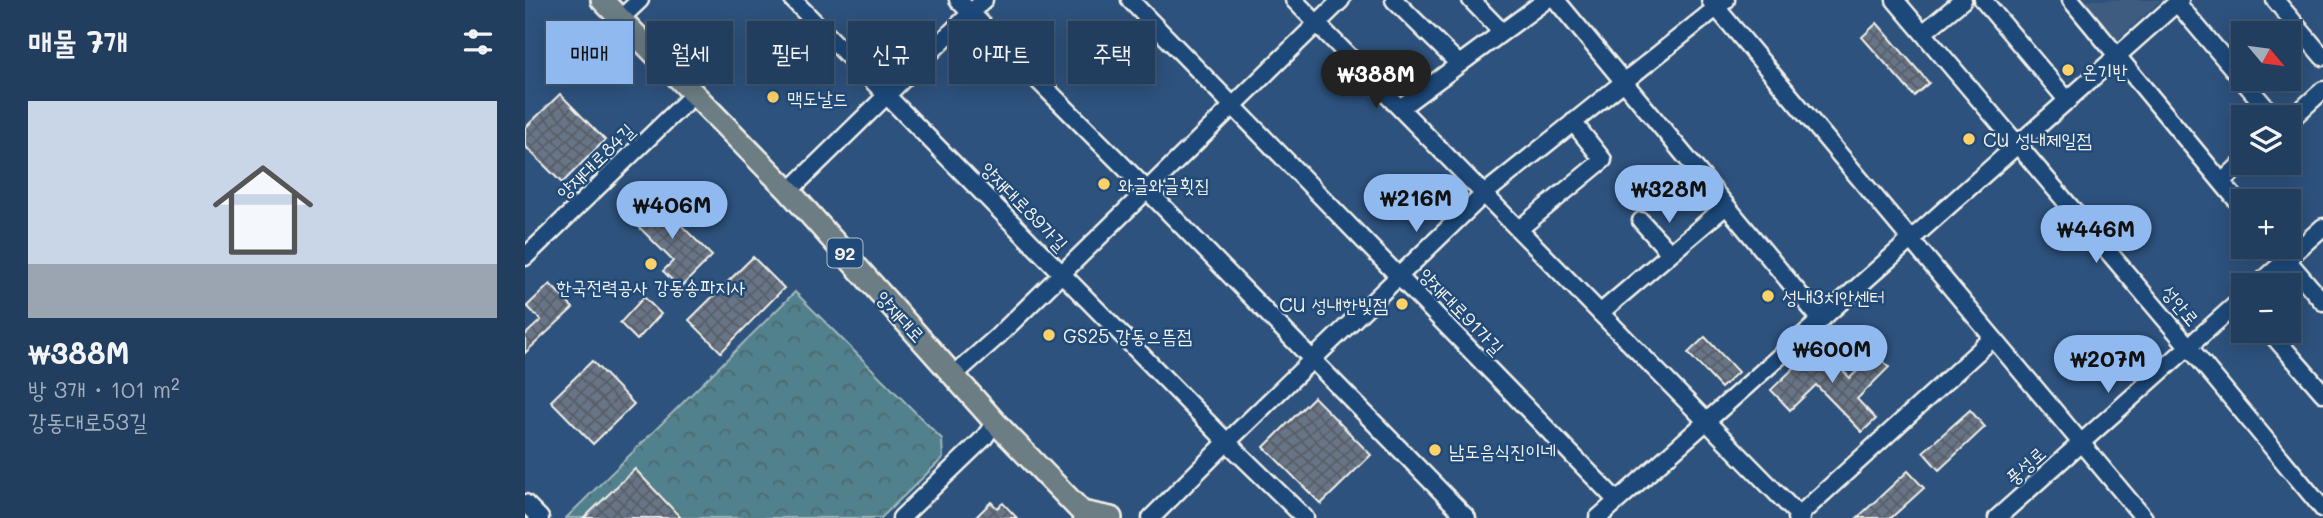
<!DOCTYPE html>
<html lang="ko">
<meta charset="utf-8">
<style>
:root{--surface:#223e5e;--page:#2e4967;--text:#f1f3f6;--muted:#a2aebc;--line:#3f5773;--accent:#90b9f0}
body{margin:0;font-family:Mali,"Poor Story",sans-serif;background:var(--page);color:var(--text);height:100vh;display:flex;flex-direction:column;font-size:26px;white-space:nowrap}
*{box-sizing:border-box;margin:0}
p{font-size:23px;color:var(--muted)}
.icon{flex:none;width:38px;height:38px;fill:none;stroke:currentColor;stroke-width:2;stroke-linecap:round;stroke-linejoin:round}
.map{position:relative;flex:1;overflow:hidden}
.details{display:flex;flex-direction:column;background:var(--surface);width:525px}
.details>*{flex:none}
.top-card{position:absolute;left:21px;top:21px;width:665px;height:63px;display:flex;gap:14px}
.needle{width:46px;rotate:119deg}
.controls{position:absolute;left:1706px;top:21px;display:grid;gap:14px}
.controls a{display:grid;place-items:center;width:70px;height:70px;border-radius:0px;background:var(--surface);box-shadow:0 4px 18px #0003,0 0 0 2px var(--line);font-size:35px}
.price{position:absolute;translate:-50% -60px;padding:0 16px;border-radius:24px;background:var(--accent);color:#111;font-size:23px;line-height:46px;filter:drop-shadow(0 2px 4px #0008)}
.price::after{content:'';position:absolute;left:50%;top:42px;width:21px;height:16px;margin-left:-10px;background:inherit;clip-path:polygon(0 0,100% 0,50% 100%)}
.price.selected{background:#222;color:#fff}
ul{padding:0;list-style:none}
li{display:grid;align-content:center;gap:14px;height:371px;padding:0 28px}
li+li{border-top:2px solid var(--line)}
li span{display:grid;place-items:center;height:217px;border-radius:0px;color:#555}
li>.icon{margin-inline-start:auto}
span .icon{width:126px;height:126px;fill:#fffc;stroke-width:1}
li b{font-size:30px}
h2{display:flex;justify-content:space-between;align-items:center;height:84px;padding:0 28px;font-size:30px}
.chip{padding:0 24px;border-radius:0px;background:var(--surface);box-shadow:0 4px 18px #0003,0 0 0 2px var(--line);font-size:24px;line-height:63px}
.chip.selected{background:var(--accent);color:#111}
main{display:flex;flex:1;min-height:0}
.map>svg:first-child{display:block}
</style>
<main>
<section class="details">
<h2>매물 7개<svg class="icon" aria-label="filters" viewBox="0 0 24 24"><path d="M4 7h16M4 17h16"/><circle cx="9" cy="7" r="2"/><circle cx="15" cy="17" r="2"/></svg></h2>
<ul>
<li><span style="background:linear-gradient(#c9d6e8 75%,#9aa5b1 0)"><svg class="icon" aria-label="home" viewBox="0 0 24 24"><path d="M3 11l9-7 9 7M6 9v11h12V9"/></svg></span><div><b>₩388M</b><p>방 3개 · 101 m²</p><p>강동대로53길</p></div></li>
</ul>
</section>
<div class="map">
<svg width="1798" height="518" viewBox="0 0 1798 518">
<defs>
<pattern id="park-crowns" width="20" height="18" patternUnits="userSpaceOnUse" patternTransform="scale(1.75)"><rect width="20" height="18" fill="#51818c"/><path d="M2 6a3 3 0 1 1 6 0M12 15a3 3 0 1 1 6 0" fill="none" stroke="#4d676c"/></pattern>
<pattern id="building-cross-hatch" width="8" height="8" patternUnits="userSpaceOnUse" patternTransform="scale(1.75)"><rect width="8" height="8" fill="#677487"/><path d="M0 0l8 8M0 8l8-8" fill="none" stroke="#585e66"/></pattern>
</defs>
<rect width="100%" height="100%" fill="#2d527d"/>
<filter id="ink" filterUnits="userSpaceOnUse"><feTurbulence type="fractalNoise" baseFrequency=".0143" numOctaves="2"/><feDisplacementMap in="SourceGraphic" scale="14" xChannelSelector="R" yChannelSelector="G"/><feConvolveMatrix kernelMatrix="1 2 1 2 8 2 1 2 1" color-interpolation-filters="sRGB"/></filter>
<g filter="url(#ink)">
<path fill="#3e5c80" d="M 1558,0 L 1636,0 L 1591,41 Z"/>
<path fill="url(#park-crowns)" stroke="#a2b9ba" stroke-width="2" d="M 270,292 L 417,439 L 418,458 L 356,518 L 41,518 Z"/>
<path fill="url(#building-cross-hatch)" stroke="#f4f1e8" stroke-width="2" d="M 1352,23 L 1404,83 L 1389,96 L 1337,37 Z
M 35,94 L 80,140 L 37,183 L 0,146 L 0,128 Z
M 127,196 L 187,256 L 155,288 L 138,271 L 148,261 L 105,218 Z
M 228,257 L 259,288 L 196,352 L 164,320 Z
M 25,284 L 48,308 L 0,353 L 0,335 L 16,320 L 2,306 Z
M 119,297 L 136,314 L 112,340 L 95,323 Z
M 1180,337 L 1213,372 L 1196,388 L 1163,353 Z
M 1293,345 L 1325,378 L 1350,353 L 1364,367 L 1332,399 L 1351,419 L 1337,432 L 1291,385 L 1265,410 L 1246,390 Z
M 67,361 L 109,404 L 68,444 L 26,401 Z
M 789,397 L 846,455 L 796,504 L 739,447 Z
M 1445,410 L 1460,427 L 1414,470 L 1398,452 Z
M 110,469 L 156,518 L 59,518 Z
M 1383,471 L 1399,488 L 1366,518 L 1332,518 Z
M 466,502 L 472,508 L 478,503 L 492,518 L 450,518 Z"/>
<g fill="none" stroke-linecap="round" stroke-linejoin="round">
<defs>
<path id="minor" d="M 268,0 L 702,442 L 780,518
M 433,0 L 621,189 L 942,518
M 605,0 L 1092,501
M 769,0 L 1276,518
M 869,0 L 934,64
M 946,0 L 977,32
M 1031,0 L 1296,320
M 1185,0 L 1619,518
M 1370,0 L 1664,347 L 1798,509
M 1458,0 L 1543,101
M 1546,0 L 1718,208
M 1750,0 L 1798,57
M 1652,3 L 1749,117
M 95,19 L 115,0
M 1398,33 L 1438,0
M 875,108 L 1021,0
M 1764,121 L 1798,90
M 1697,182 L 1718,162
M 264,191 L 459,0
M 1116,221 L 1145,253
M 994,229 L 1078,160 L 1048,122
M 1751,247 L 1798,302
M 0,257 L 169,94
M 1733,285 L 1798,227
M 1075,313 L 1201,206
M 1744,331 L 1798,393
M 429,375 L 473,336 L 816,0
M 0,503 L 15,518
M 376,518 L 459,438 L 470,422
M 626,518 L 702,442 L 959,194 L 1201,0
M 1073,518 L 1655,0
M 1271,518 L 1468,338
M 1472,518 L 1718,298"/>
<path id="major" d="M 77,0 L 264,191 L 470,422 L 557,512 L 560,518
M 557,512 L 586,518"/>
</defs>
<use href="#minor" stroke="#f4f1e8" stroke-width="21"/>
<use href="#major" stroke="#f4f1e8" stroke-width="26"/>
<use href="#minor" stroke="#1f4a7a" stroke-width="16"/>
<use href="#major" stroke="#6c7e84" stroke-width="21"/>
</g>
</g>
<g fill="#ffd166" stroke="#1f4a7a" stroke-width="2.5">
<circle cx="1543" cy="70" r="7"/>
<circle cx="248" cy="97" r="7"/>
<circle cx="1444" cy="139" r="7"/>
<circle cx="579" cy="184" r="7"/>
<circle cx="126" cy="264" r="7"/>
<circle cx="1243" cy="296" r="7"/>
<circle cx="877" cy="304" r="7"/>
<circle cx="524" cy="335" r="7"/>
<circle cx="910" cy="450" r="7"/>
</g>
<g text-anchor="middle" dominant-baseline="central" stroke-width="5" stroke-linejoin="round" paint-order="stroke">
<rect fill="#1f4a7a" stroke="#b4bfc7" stroke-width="2" x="302.5" y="238.5" width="35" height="29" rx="5"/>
<g font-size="18" font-weight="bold" fill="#f4f1e8">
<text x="320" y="253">92</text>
</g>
<g font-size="19" fill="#f4f1e8" stroke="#1f4a7a" text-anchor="start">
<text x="1557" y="70">온기반</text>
<text x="262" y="97">맥도날드</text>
<text x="1458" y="139">CU 성내제일점</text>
<text x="593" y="184">와글와글횟집</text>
<text x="126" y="286" text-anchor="middle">한국전력공사 강동송파지사</text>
<text x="1257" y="296">성내3치안센터</text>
<text x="863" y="304" text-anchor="end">CU 성내한빛점</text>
<text x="538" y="335">GS25 강동으뜸점</text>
<text x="924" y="450">남도음식진이네</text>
</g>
<g font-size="19" fill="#f4f1e8" stroke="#1f4a7a">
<text transform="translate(70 161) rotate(-44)">양재대로84길</text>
<text transform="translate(500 206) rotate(46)">양재대로89가길</text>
<text transform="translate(1656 305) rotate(50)">성안로</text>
<text transform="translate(937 311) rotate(46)">양재대로91가길</text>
<text transform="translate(376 316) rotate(48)">양재대로</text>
<text transform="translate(1500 465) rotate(-42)">풍성로</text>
</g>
</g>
</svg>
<div class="controls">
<a><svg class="needle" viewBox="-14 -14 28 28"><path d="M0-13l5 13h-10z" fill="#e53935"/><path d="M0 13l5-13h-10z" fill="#a2aebc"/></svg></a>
<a><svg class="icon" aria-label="layers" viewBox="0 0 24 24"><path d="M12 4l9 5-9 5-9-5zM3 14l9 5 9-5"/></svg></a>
<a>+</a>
<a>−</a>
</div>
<b class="price selected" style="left:851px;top:110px">₩388M</b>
<b class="price" style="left:1144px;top:225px">₩328M</b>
<b class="price" style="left:891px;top:234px">₩216M</b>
<b class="price" style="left:147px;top:241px">₩406M</b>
<b class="price" style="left:1571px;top:265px">₩446M</b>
<b class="price" style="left:1307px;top:385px">₩600M</b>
<b class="price" style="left:1583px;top:395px">₩207M</b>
<div class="top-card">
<a class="chip selected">매매</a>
<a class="chip">월세</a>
<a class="chip">필터</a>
<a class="chip">신규</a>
<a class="chip">아파트</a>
<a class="chip">주택</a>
</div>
</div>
</main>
